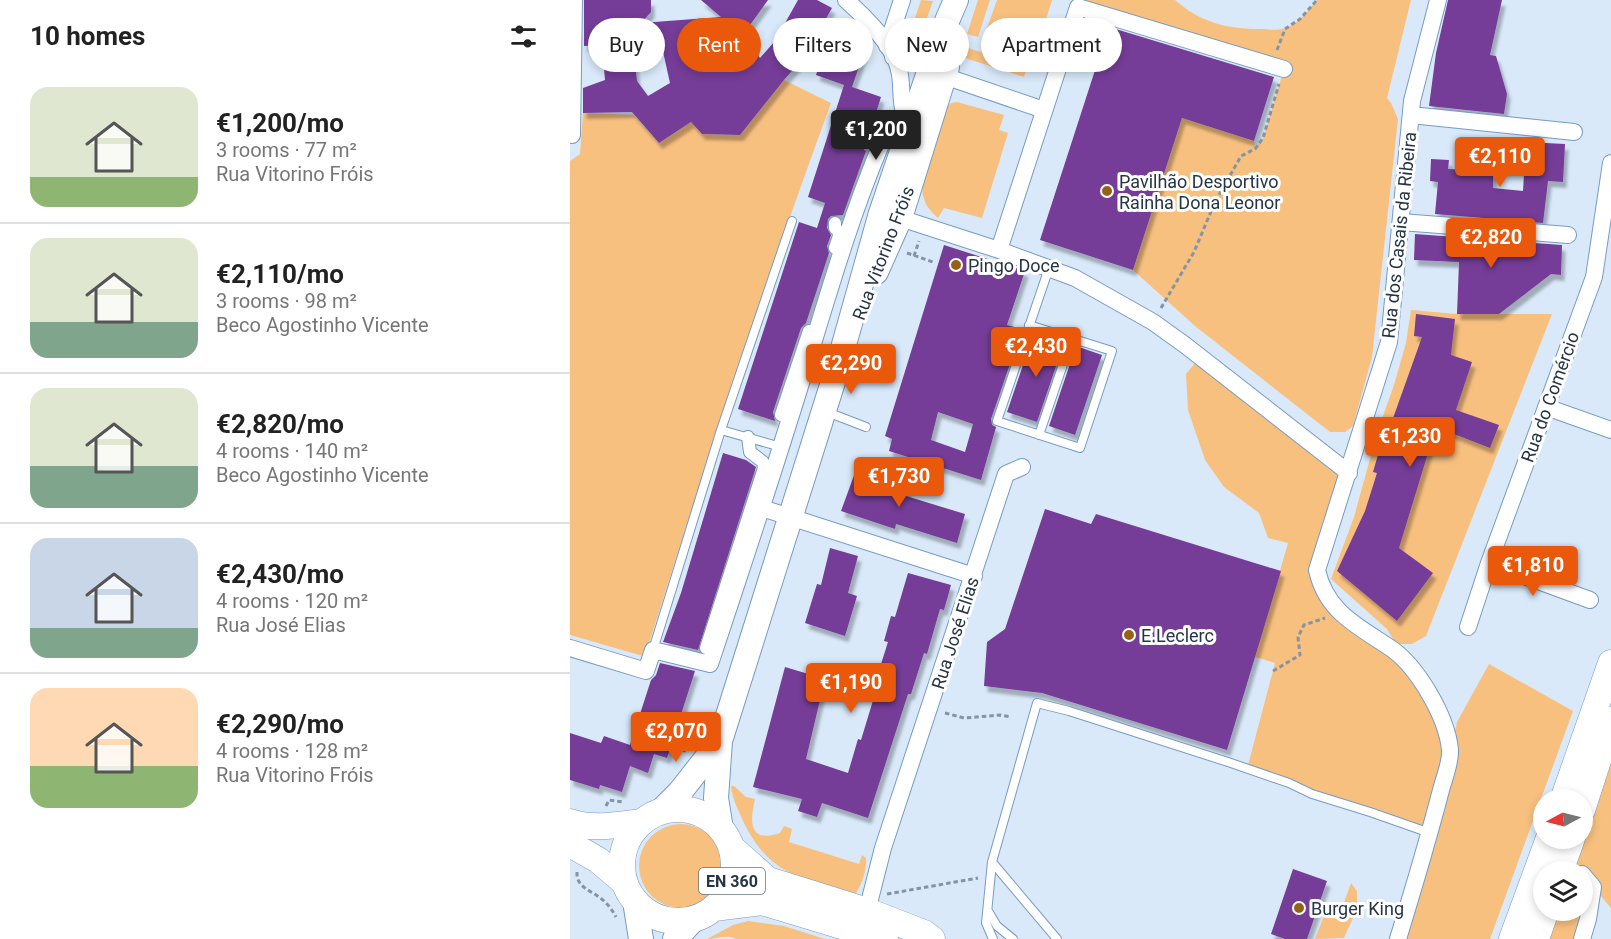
<!DOCTYPE html>
<meta charset="utf-8">
<style>
:root{--surface:#fff;--page:#f2f2f2;--text:#222;--muted:#767676;--line:#e0e0e0;--accent:#ea580c}
body{margin:0;font-family:Roboto,sans-serif;background:var(--page);color:var(--text);height:100vh;display:flex;flex-direction:column;font-size:22px;white-space:nowrap}
*{box-sizing:border-box;margin:0}
p{font-size:20px;color:var(--muted)}
.icon{flex:none;width:33px;height:33px;fill:none;stroke:currentColor;stroke-width:2;stroke-linecap:round;stroke-linejoin:round}
.map{position:relative;flex:1;overflow:hidden}
.side{display:flex;flex-direction:column;background:var(--surface);width:570px}
.side>*{flex:none}
.top-card{position:absolute;left:18px;top:18px;width:570px;height:54px;display:flex;gap:12px}
.needle{width:39px;rotate:263deg}
.fabs{position:absolute;left:963px;top:789px;display:grid;gap:12px}
.fabs a{display:grid;place-items:center;width:60px;height:60px;border-radius:50%;background:var(--surface);box-shadow:0 3px 9px #0003;font-size:30px}
.price{position:absolute;translate:-50% -51px;padding:0 14px;border-radius:6px;background:var(--accent);color:#fff;font-size:20px;line-height:39px;filter:drop-shadow(0 2px 3px #0008)}
.price::after{content:'';position:absolute;left:50%;top:36px;width:18px;height:14px;margin-left:-9px;background:inherit;clip-path:polygon(0 0,100% 0,50% 100%)}
.price.on{background:#222;color:#fff}
ul{padding:0;list-style:none}
li{display:flex;align-items:center;gap:18px;height:150px;padding:0 30px}
li+li{border-top:2px solid var(--line)}
li span{display:grid;place-items:center;flex:none;width:168px;height:120px;border-radius:18px;color:#555}
li>.icon{margin-inline-start:auto}
span .icon{width:72px;height:72px;fill:#fffc;stroke-width:1}
li b{font-size:26px}
h2{display:flex;justify-content:space-between;align-items:center;height:72px;padding:0 30px;font-size:26px}
.tag{padding:0 21px;border-radius:27px;background:var(--surface);box-shadow:0 3px 9px #0003;font-size:21px;line-height:54px}
.tag.on{background:var(--accent);color:#fff}
main{display:flex;flex:1;min-height:0}
.map>svg:first-child{display:block}
</style>
<main>
<section class="side">
<h2>10 homes<svg class="icon" aria-label="filters" viewBox="0 0 24 24"><path d="M4 7h16M4 17h16"/><circle cx="9" cy="7" r="2"/><circle cx="15" cy="17" r="2"/></svg></h2>
<ul>
<li><span style="background:linear-gradient(#dfe7d0 75%,#8fb573 0)"><svg class="icon" aria-label="home" viewBox="0 0 24 24"><path d="M3 11l9-7 9 7M6 9v11h12V9"/></svg></span><div><b>€1,200/mo</b><p>3 rooms · 77 m²</p><p>Rua Vitorino Fróis</p></div></li>
<li><span style="background:linear-gradient(#dfe7d0 70%,#7fa58c 0)"><svg class="icon" aria-label="home" viewBox="0 0 24 24"><path d="M3 11l9-7 9 7M6 9v11h12V9"/></svg></span><div><b>€2,110/mo</b><p>3 rooms · 98 m²</p><p>Beco Agostinho Vicente</p></div></li>
<li><span style="background:linear-gradient(#dfe7d0 65%,#7fa58c 0)"><svg class="icon" aria-label="home" viewBox="0 0 24 24"><path d="M3 11l9-7 9 7M6 9v11h12V9"/></svg></span><div><b>€2,820/mo</b><p>4 rooms · 140 m²</p><p>Beco Agostinho Vicente</p></div></li>
<li><span style="background:linear-gradient(#c9d6e8 75%,#7fa58c 0)"><svg class="icon" aria-label="home" viewBox="0 0 24 24"><path d="M3 11l9-7 9 7M6 9v11h12V9"/></svg></span><div><b>€2,430/mo</b><p>4 rooms · 120 m²</p><p>Rua José Elias</p></div></li>
<li><span style="background:linear-gradient(#ffd9b3 65%,#8fb573 0)"><svg class="icon" aria-label="home" viewBox="0 0 24 24"><path d="M3 11l9-7 9 7M6 9v11h12V9"/></svg></span><div><b>€2,290/mo</b><p>4 rooms · 128 m²</p><p>Rua Vitorino Fróis</p></div></li>
</ul>
</section>
<div class="map">
<svg width="1041" height="939" viewBox="0 0 1041 939">
<defs>
<filter id="shadow"><feDropShadow dx="3.5" dy="6" stdDeviation="1.5" flood-color="#0004"/></filter>
</defs>
<rect width="100%" height="100%" fill="#d9e9fa"/>
<path fill="#f7c07f" d="M 351,0 L 363,1 L 348,43 L 338,39 Z
M 408,0 L 420,0 L 408,37 L 397,34 Z
M 427,0 L 482,0 L 462,64 L 411,45 Z
M 514,0 L 605,0 C 631,23 658,29 692,29 C 699,29 709,31 716,28 C 729,24 738,10 747,0 L 841,0 L 817,98 L 821,103 L 828,119 L 802,357 L 783,426 L 775,432 L 760,432 L 625,326 L 563,270 L 612,118 L 684,141 L 685,148 L 693,138 L 714,69 Z
M 398,48 L 457,67 L 454,77 L 395,58 Z
M 214,80 L 261,103 C 196,280 137,460 80,640 L 73,656 L 0,635 L 0,161 L 10,154 L 13,113 L 64,115 L 89,143 L 121,122 L 132,134 L 170,135 Z
M 387,102 L 434,115 L 429,130 L 438,133 L 412,218 L 374,208 L 368,218 C 357,208 353,202 352,187 L 375,109 L 381,103 Z
M 841,310 L 887,314 L 982,314 L 856,636 L 842,644 L 826,644 L 817,629 L 761,579 L 784,517 L 808,430 L 824,385 L 836,343 Z
M 630,357 L 779,473 L 747,570 L 754,588 L 829,653 L 881,750 L 887,722 L 919,664 L 1003,711 L 920,939 L 828,939 L 860,833 L 677,769 L 705,663 L 685,657 L 718,543 L 698,538 L 689,513 L 654,487 L 635,460 L 618,410 L 616,374 Z
M 1041,720 L 1041,908 L 1024,888 L 1012,939 L 966,939 L 976,911 L 1012,910 L 1012,872 L 990,871 L 1012,838 L 1013,810 Z
M 161,786 L 164,786 L 176,797 L 185,799 C 180,820 178,844 210,833 L 214,826 L 222,829 L 219,842 L 289,864 L 292,855 L 296,858 C 297,869 292,884 286,893 L 281,893 C 228,876 200,876 173,821 C 168,809 162,799 161,786 Z
M69 866a42 42 0 1 1 84 0a42 42 0 1 1-84 0Z
M 781,883 L 787,891 L 787,909 L 774,938 L 745,939 L 754,916 L 768,919 Z
M 178,921 L 214,926 L 255,939 L 166,939 C 156,934 148,939 137,939 L 163,925 Z"/>
<path fill="#753c97" fill-rule="evenodd" filter="url(#shadow)" d="M 14,0 L 81,0 L 81,12 L 71,23 L 151,17 L 131,0 L 198,0 L 172,36 L 190,58 L 205,41 L 228,0 L 247,0 L 262,8 L 246,36 L 251,38 L 214,80 L 170,135 L 132,134 L 121,122 L 89,143 L 62,112 L 13,113 L 13,88 L 35,80 L 32,45 L 14,46 ZM 92,47 L 100,83 L 78,96 L 67,81 L 63,48 Z
M 878,0 L 932,0 L 920,55 L 926,56 L 937,94 L 934,114 L 859,106 L 866,53 Z
M 539,27 L 704,77 L 684,141 L 612,118 L 563,270 L 470,240 Z
M 258,40 L 294,52 L 282,87 L 311,97 L 294,150 L 296,151 L 273,215 L 261,216 L 258,219 L 257,228 L 261,235 L 257,246 L 259,253 L 236,323 L 231,328 L 203,412 L 205,421 L 168,409 L 229,222 L 247,228 L 255,203 L 238,197 L 274,85 L 246,75 Z
M 956,142 L 995,144 L 993,182 L 978,181 L 973,223 L 865,214 L 868,182 L 860,181 L 861,159 L 879,160 L 878,169 L 923,171 L 923,188 L 953,191 Z
M 845,234 L 992,245 L 991,275 L 981,274 L 929,314 L 887,314 L 889,262 L 844,260 Z
M 374,245 L 455,271 L 437,325 L 452,329 L 421,419 L 422,425 L 426,427 L 411,480 L 319,451 L 322,439 L 315,436 ZM 368,412 L 403,424 L 395,452 L 361,440 Z
M 846,314 L 885,319 L 881,355 L 902,362 L 886,410 L 929,425 L 920,448 L 866,427 L 829,548 L 863,573 L 827,621 L 767,571 L 795,511 L 807,473 L 803,472 L 814,434 L 817,435 L 852,337 L 844,336 Z
M 464,333 L 494,343 L 467,422 L 437,412 Z
M 506,346 L 532,355 L 505,435 L 479,426 Z
M 153,453 L 176,460 L 186,467 L 128,650 L 93,642 L 111,593 Z
M 286,470 L 338,489 L 336,496 L 395,514 L 387,543 L 326,524 L 325,529 L 271,511 Z
M 475,509 L 521,524 L 526,514 L 711,571 L 657,750 L 472,693 L 414,686 L 417,642 L 435,629 Z
M 260,548 L 288,556 L 278,593 L 287,596 L 275,636 L 235,623 L 247,584 L 251,585 Z
M 338,573 L 381,585 L 374,610 L 370,609 L 357,654 L 354,653 L 341,694 L 338,694 L 298,818 L 252,803 L 247,817 L 228,811 L 232,799 L 183,787 L 215,667 L 255,679 L 236,759 L 278,773 L 288,739 L 291,740 L 308,684 L 305,683 L 318,642 L 314,641 L 321,616 L 325,617 Z
M 90,663 L 125,671 L 97,758 L 84,754 L 78,773 L 60,766 L 52,792 L 30,785 L 29,789 L 0,780 L 0,733 L 31,743 L 34,736 L 60,745 L 81,680 L 86,675 Z
M 723,869 L 757,881 L 737,939 L 715,939 L 701,934 Z"/>
<g fill="none" stroke-linecap="round" stroke-linejoin="round">
<defs>
<path id="service" d="M 459,325 L 542,351 L 510,448 L 427,421 L 479,268
M 257,412 L 296,427
M 151,430 L 222,221
M 469,435 L 502,338
M 83,650 L 151,430 L 211,447
M 422,862 L 487,939
M 418,911 L 427,926 L 443,939
M 423,939 L 416,923 L 422,862 L 467,703 L 499,711 L 658,762 L 719,783 L 742,794 L 800,812 L 860,833"/>
<path id="pedestrian" d="M 265,248 L 270,233 L 265,228 L 265,223
M 211,415 L 239,331
M 136,648 L 194,468 L 193,462 L 180,452 L 178,437"/>
<path id="minor" d="M 276,0 C 294,16 324,46 329,70 C 334,89 327,108 341,123
M 317,46 L 332,0
M 323,57 C 340,56 348,58 359,72
M 374,76 L 474,110
M 841,115 L 1004,132
M 2,135 L 4,0
M 330,218 L 429,250 L 505,278 L 583,322 L 615,345 L 779,473
M 831,222 L 998,235
M 429,250 L 508,7 L 714,69
M 976,407 L 1041,430
M 192,508 L 404,576
M 919,563 L 1020,600
M 898,627 L 919,563 L 1024,277 L 1041,163
M 0,648 L 76,671 L 83,650 L 140,664 C 171,571 202,477 231,383 C 256,302 279,220 312,142 L 322,136 L 336,139
M 297,911 L 313,848 L 436,474 L 452,467
M 828,939 C 843,890 858,840 871,790 C 874,778 881,762 880,750 C 877,717 847,665 819,647 C 786,625 756,611 747,570 L 819,342 L 842,101 L 868,0
M 1012,939 L 1018,919 L 1023,887 L 1012,874"/>
<path id="secondary" d="M 306,272 L 330,218 L 377,67
M 91,811 L 110,792 L 150,741
M 151,829 L 146,798 L 150,741 L 268,366 L 311,213 L 374,28 L 386,0
M 65,901 L 71,939
M 105,939 L 124,919"/>
<path id="primary" d="M 993,800 L 1041,663
M52 865a56 56 0 1 1 112 0a56 56 0 1 1-112 0Z
M 1012,810 L 1041,720
M 0,822 C 23,830 48,825 72,822
M 0,844 L 28,860 L 54,882
M 162,848 L 198,880 L 297,911 L 354,933 L 362,939
M 990,872 L 1002,838
M 144,908 L 192,902 L 315,939
M 942,939 L 979,838
M 966,939 L 976,910"/>
</defs>
<use href="#service" stroke="#769bc3" stroke-width="10"/>
<use href="#pedestrian" stroke="#769bc3" stroke-width="14"/>
<use href="#minor" stroke="#769bc3" stroke-width="18"/>
<use href="#secondary" stroke="#769bc3" stroke-width="26"/>
<use href="#primary" stroke="#769bc3" stroke-width="27"/>
<path stroke="#8494a5" stroke-width="3" stroke-dasharray="4.5 3" stroke-linecap="butt" d="M 707,50 L 715,29 L 730,19 L 747,0
M 337,253 L 363,262
M 344,256 L 349,241
M 591,308 L 624,252 L 645,202 L 671,156 L 685,149 L 693,138 L 709,84
M 703,671 L 730,655 L 728,637 L 734,625 L 755,618
M 375,713 L 394,718 L 430,715 L 441,717
M 114,752 L 117,743 L 124,740
M 36,806 L 39,800 L 53,802
M 7,872 C 6,886 19,890 29,897 C 36,902 42,909 46,917
M 317,894 L 408,878"/>
<use href="#service" stroke="#fff" stroke-width="8"/>
<use href="#pedestrian" stroke="#fff" stroke-width="12"/>
<use href="#minor" stroke="#fff" stroke-width="16"/>
<use href="#secondary" stroke="#fff" stroke-width="24"/>
<use href="#primary" stroke="#fff" stroke-width="26"/>
</g>
<g fill="#956215" stroke="#fff" stroke-width="2">
<circle cx="537" cy="191" r="6"/>
<circle cx="386" cy="265" r="6"/>
<circle cx="559" cy="635" r="6"/>
<circle cx="729" cy="908" r="6"/>
</g>
<g text-anchor="middle" dominant-baseline="central" stroke-width="6" stroke-linejoin="round" paint-order="stroke">
<rect fill="#fff" stroke="#67727e" stroke-width="1.5" x="129" y="868" width="66" height="26" rx="4.5"/>
<g font-size="16" font-weight="bold" fill="#263546">
<text x="162" y="881">EN 360</text>
</g>
<g font-size="18" fill="#263546" stroke="#fff" text-anchor="start">
<text x="549" y="181">Pavilhão Desportivo<tspan x="549" dy="21">Rainha Dona Leonor</tspan></text>
<text x="398" y="265">Pingo Doce</text>
<text x="571" y="635">E.Leclerc</text>
<text x="741" y="908">Burger King</text>
</g>
<g font-size="18" fill="#263546" stroke="#fff">
<text transform="translate(829 235) rotate(-84)">Rua dos Casais da Ribeira</text>
<text transform="translate(313 253) rotate(-69)">Rua Vitorino Fróis</text>
<text transform="translate(980 397) rotate(-70)">Rua do Comércio</text>
<text transform="translate(385 633) rotate(-72)">Rua José Elias</text>
</g>
</g>
</svg>
<div class="fabs">
<a><svg class="needle" viewBox="-14 -14 28 28"><path d="M0-13l5 13h-10z" fill="#e53935"/><path d="M0 13l5-13h-10z" fill="#767676"/></svg></a>
<a><svg class="icon" aria-label="layers" viewBox="0 0 24 24"><path d="M12 4l9 5-9 5-9-5zM3 14l9 5 9-5"/></svg></a>
</div>
<b class="price on" style="left:306px;top:161px">€1,200</b>
<b class="price" style="left:930px;top:188px">€2,110</b>
<b class="price" style="left:921px;top:269px">€2,820</b>
<b class="price" style="left:466px;top:378px">€2,430</b>
<b class="price" style="left:281px;top:395px">€2,290</b>
<b class="price" style="left:840px;top:468px">€1,230</b>
<b class="price" style="left:329px;top:508px">€1,730</b>
<b class="price" style="left:963px;top:597px">€1,810</b>
<b class="price" style="left:281px;top:714px">€1,190</b>
<b class="price" style="left:106px;top:763px">€2,070</b>
<div class="top-card">
<a class="tag">Buy</a>
<a class="tag on">Rent</a>
<a class="tag">Filters</a>
<a class="tag">New</a>
<a class="tag">Apartment</a>
</div>
</div>
</main>
